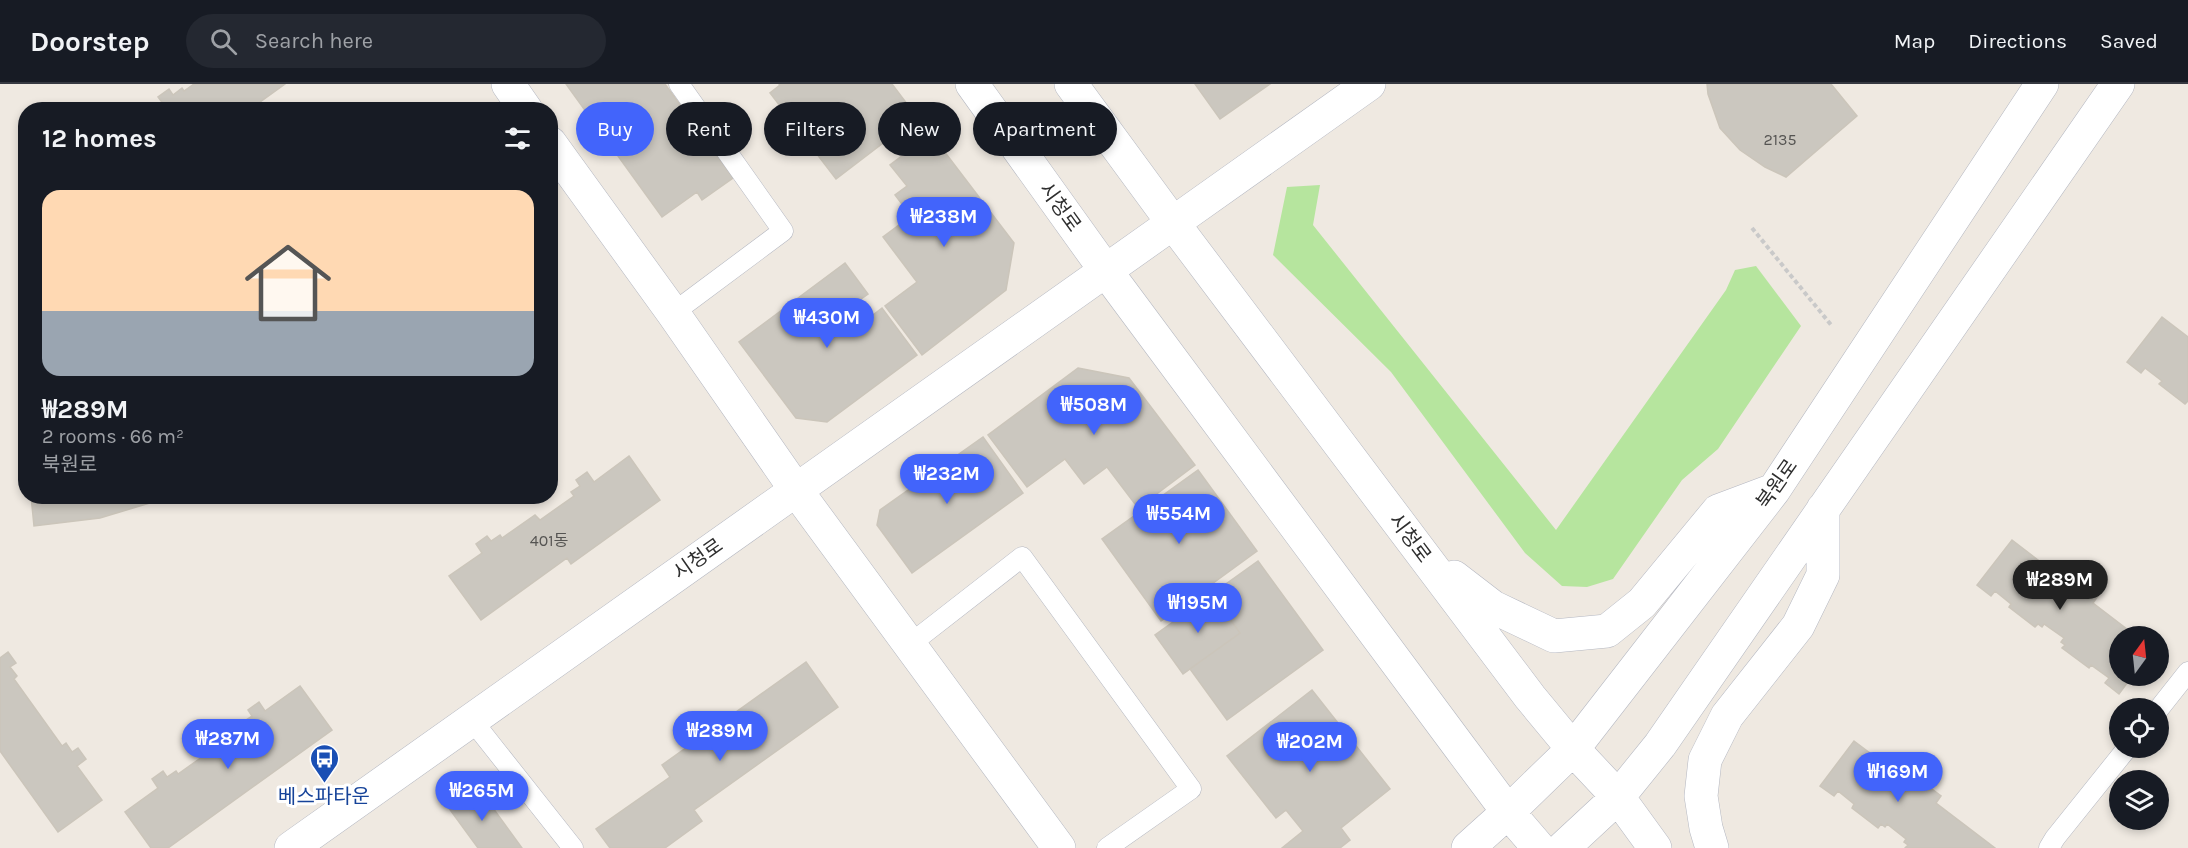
<!DOCTYPE html>
<meta charset="utf-8">
<style>
:root{--surface:#171b24;--page:#242831;--text:#f1f3f6;--muted:#9ea1a6;--line:#363941;--accent:#4264fb}
body{margin:0;font-family:Karla,"Noto Sans KR",sans-serif;background:var(--page);color:var(--text);height:100vh;display:flex;flex-direction:column;font-size:22px;white-space:nowrap}
*{box-sizing:border-box;margin:0}
p{font-size:20px;color:var(--muted)}
.icon{flex:none;width:33px;height:33px;fill:none;stroke:currentColor;stroke-width:2;stroke-linecap:round;stroke-linejoin:round}
.map{position:relative;flex:1;overflow:hidden}
.drawer{position:absolute;left:18px;top:18px;width:540px;height:402px;display:flex;flex-direction:column;background:var(--surface);border-radius:24px;box-shadow:0 3px 9px #0003}
.drawer>*{flex:none}
.top-card{position:absolute;left:576px;top:18px;width:570px;height:54px;display:flex;gap:12px}
.needle{width:39px;rotate:15deg}
.buttons{position:absolute;left:2109px;top:542px;display:grid;gap:12px}
.buttons a{display:grid;place-items:center;width:60px;height:60px;border-radius:50%;background:var(--surface);box-shadow:0 3px 9px #0003;font-size:30px}
.price{position:absolute;translate:-50% -51px;padding:0 14px;border-radius:21px;background:var(--accent);color:#fff;font-size:20px;line-height:39px;filter:drop-shadow(0 2px 3px #0008)}
.price::after{content:'';position:absolute;left:50%;top:36px;width:18px;height:14px;margin-left:-9px;background:inherit;clip-path:polygon(0 0,100% 0,50% 100%)}
.price.current{background:#222;color:#fff}
ul{padding:0;list-style:none}
li{display:grid;align-content:center;gap:12px;height:318px;padding:0 24px}
li+li{border-top:2px solid var(--line)}
li span{display:grid;place-items:center;height:186px;border-radius:18px;color:#555}
li>.icon{margin-inline-start:auto}
span .icon{width:108px;height:108px;fill:#fffc;stroke-width:1}
li b{font-size:26px}
h2{display:flex;justify-content:space-between;align-items:center;height:72px;padding:0 24px;font-size:26px}
.pill{padding:0 21px;border-radius:27px;background:var(--surface);box-shadow:0 3px 9px #0003;font-size:21px;line-height:54px}
.pill.current{background:var(--accent);color:#fff}
header{display:flex;align-items:center;gap:36px;box-sizing:border-box;height:84px;padding:0 30px;background:var(--surface);border-bottom:2px solid var(--line)}
header strong{font-size:28px}
nav{display:flex;gap:33px;margin-inline-start:auto;font-size:21px}
.search{width:420px;height:54px;background:var(--page);display:flex;align-items:center;gap:15px;box-sizing:border-box;padding:0 21px;border-radius:33px;color:var(--muted);font-size:22px}
.map>svg:first-child{display:block}
</style>
<header>
<strong>Doorstep</strong>
<div class="search"><svg class="icon" aria-label="search" viewBox="0 0 24 24"><circle cx="10" cy="10" r="6"/><path d="M15 15l6 6"/></svg>Search here</div>
<nav><a>Map</a><a>Directions</a><a>Saved</a></nav>
</header>
<div class="map">
<svg width="2188" height="764" viewBox="0 0 2188 764">
<rect width="100%" height="100%" fill="#efe9e1"/>
<path fill="#b6e59e" d="M 1320,101 L 1313,141 L 1556,446 L 1726,206 L 1735,186 L 1756,182 L 1801,242 L 1718,365 L 1682,396 L 1613,495 L 1587,503 L 1562,502 L 1525,469 L 1391,288 L 1273,171 L 1287,103 Z"/>
<path fill="#cbc7bf" stroke="#cbc5ba" stroke-width="1.5" d="M 194,0 L 285,0 L 249,26 L 158,26 L 164,21 L 158,13 L 169,5 L 173,11 L 182,4 L 184,7 Z
M 566,0 L 665,0 L 733,94 L 702,116 L 697,108 L 662,133 Z
M 779,0 L 892,0 L 917,33 L 836,95 L 770,9 L 780,1 Z
M 1195,0 L 1270,0 L 1220,35 Z
M 1707,0 L 1831,0 L 1857,32 L 1786,93 L 1765,83 L 1740,66 L 1720,44 L 1708,10 Z
M 931,50 L 1014,159 L 1006,206 L 922,271 L 885,222 L 917,198 L 883,153 L 911,132 L 895,111 L 907,102 L 890,81 Z
M 845,179 L 868,210 L 857,218 L 869,234 L 882,224 L 917,271 L 827,338 L 796,334 L 739,258 Z
M 2162,233 L 2188,253 L 2188,317 L 2185,320 L 2159,300 L 2162,297 L 2145,284 L 2141,289 L 2127,278 Z
M 1078,284 L 1129,294 L 1195,381 L 1138,424 L 1107,383 L 1084,400 L 1065,375 L 1027,403 L 988,351 Z
M 983,353 L 1023,409 L 912,489 L 877,441 L 880,426 Z
M 629,372 L 660,416 L 571,480 L 567,474 L 481,536 L 449,492 L 482,469 L 476,460 L 487,452 L 491,457 L 500,451 L 502,454 L 535,431 L 540,436 L 574,412 L 571,408 L 580,402 L 576,396 L 587,388 L 594,398 Z
M 1198,386 L 1257,467 L 1161,537 L 1102,455 Z
M 31,412 L 173,412 L 100,434 L 34,442 Z
M 2012,456 L 2072,502 L 2077,496 L 2098,512 L 2093,519 L 2136,552 L 2120,552 L 2120,591 L 2133,591 L 2119,610 L 2105,599 L 2109,594 L 2091,581 L 2089,584 L 2062,564 L 2065,561 L 2061,558 L 2064,554 L 2044,540 L 2042,543 L 2038,540 L 2035,543 L 2009,523 L 2011,520 L 1995,507 L 1991,512 L 1977,501 Z
M 1258,477 L 1323,566 L 1227,636 L 1190,585 L 1240,549 L 1212,510 Z
M 1212,510 L 1240,549 L 1183,590 L 1155,551 Z
M 8,568 L 16,579 L 10,583 L 17,592 L 14,595 L 62,662 L 66,659 L 72,668 L 78,664 L 86,675 L 77,682 L 102,716 L 58,748 L 0,667 L 0,574 Z
M 806,578 L 838,623 L 694,726 L 702,737 L 665,764 L 610,764 L 596,745 L 670,693 L 662,681 Z
M 300,602 L 332,646 L 168,764 L 151,764 L 125,728 L 158,704 L 152,695 L 163,687 L 167,693 L 176,687 L 178,690 L 246,642 L 243,638 L 252,632 L 248,626 L 259,618 L 265,627 Z
M 1312,606 L 1390,705 L 1341,744 L 1350,756 L 1340,764 L 1282,764 L 1303,747 L 1286,726 L 1276,734 L 1227,672 Z
M 1854,657 L 1915,703 L 1920,696 L 1941,712 L 1936,719 L 1995,764 L 1905,764 L 1908,761 L 1904,758 L 1906,755 L 1887,740 L 1885,743 L 1881,740 L 1878,744 L 1852,724 L 1854,720 L 1838,707 L 1834,712 L 1820,702 Z
M 477,702 L 522,764 L 478,764 L 448,723 Z"/>
<g fill="none" stroke-linecap="round" stroke-linejoin="round">
<defs>
<path id="lane" d="M 673,229 L 783,147 L 679,0
M 909,561 L 1022,473 L 1191,705 L 1107,764
M 2158,626 L 2188,588
M 471,635 L 573,764
M 2049,764 L 2055,754 L 2128,663"/>
<path id="street" d="M 508,0 L 526,26
M 550,59 L 673,229 L 796,406 L 1059,764
M 1173,139 L 1369,0"/>
<path id="secondary" d="M 972,0 L 1106,187 L 1461,665 L 1508,728 L 1539,764
M 1071,0 L 1173,139 L 1530,613 L 1573,665 L 1618,713 L 1655,764
M 1454,493 L 1493,523 L 1554,552 L 1607,547 L 1642,519 L 1718,427 L 1774,406
M 291,764 L 1173,139
M 1468,764 L 1508,728 L 1573,665 L 1774,406 L 2042,0
M 1563,764 L 1618,713 L 1660,661 L 2118,0
M 1712,764 L 1706,744 L 1701,712 L 1705,676 L 1727,632 L 1798,542 L 1823,491 L 1823,425"/>
</defs>
<use href="#lane" stroke="#b4b7c1" stroke-width="21"/>
<use href="#street" stroke="#b4b7c1" stroke-width="34"/>
<use href="#secondary" stroke="#b4b7c1" stroke-width="34"/>
<path stroke="#c9c9c9" stroke-width="4" stroke-dasharray="4.5 3" stroke-linecap="butt" d="M 1752,144 L 1832,242"/>
<use href="#lane" stroke="#fff" stroke-width="20"/>
<use href="#street" stroke="#fff" stroke-width="33"/>
<use href="#secondary" stroke="#fff" stroke-width="33"/>
</g>
<defs>
<symbol id="bus-pin" viewBox="-11 -11 22 30"><path d="M0 17L-7.5 6A9.5 9.5 0 1 1 7.5 6Z" fill="#1a4fb4" stroke="#fff"/><path d="M-5-6H5V4H4V6H2V4H-2V6H-4V4H-5ZM-3.5-4V0h7V-4ZM-3.5 1.2v1.5H-2V1.2ZM2 1.2v1.5H3.5V1.2Z" fill="#fff"/></symbol>
</defs>
<g fill-rule="evenodd">
<use href="#bus-pin" x="308" y="658" width="33" height="45"/>
</g>
<g text-anchor="middle" dominant-baseline="central" stroke-width="6" stroke-linejoin="round" paint-order="stroke">
<g font-size="16" fill="#555452">
<text x="1780" y="55">2135</text>
<text x="549" y="456">401동</text>
</g>
<g font-size="20" fill="#2e2e2e" stroke="#fff">
<text transform="translate(1060 123) rotate(54)">시청로</text>
<text transform="translate(1777 400) rotate(-55)">북원로</text>
<text transform="translate(1410 454) rotate(53)">시청로</text>
<text transform="translate(698 475) rotate(-35)">시청로</text>
</g>
<g font-size="20" fill="#164399" stroke="#fff">
<text x="324" y="712">베스파타운</text>
</g>
</g>
</svg>
<div class="buttons">
<a><svg class="needle" viewBox="-14 -14 28 28"><path d="M0-13l5 13h-10z" fill="#e53935"/><path d="M0 13l5-13h-10z" fill="#9ea1a6"/></svg></a>
<a><svg class="icon" aria-label="locate" viewBox="0 0 24 24"><circle cx="12" cy="12" r="6"/><path d="M12 2v4M12 18v4M2 12h4M18 12h4"/></svg></a>
<a><svg class="icon" aria-label="layers" viewBox="0 0 24 24"><path d="M12 4l9 5-9 5-9-5zM3 14l9 5 9-5"/></svg></a>
</div>
<b class="price" style="left:944px;top:164px">₩238M</b>
<b class="price" style="left:827px;top:265px">₩430M</b>
<b class="price" style="left:1094px;top:352px">₩508M</b>
<b class="price" style="left:947px;top:421px">₩232M</b>
<b class="price" style="left:1179px;top:461px">₩554M</b>
<b class="price current" style="left:2060px;top:527px">₩289M</b>
<b class="price" style="left:1198px;top:550px">₩195M</b>
<b class="price" style="left:720px;top:678px">₩289M</b>
<b class="price" style="left:228px;top:686px">₩287M</b>
<b class="price" style="left:1310px;top:689px">₩202M</b>
<b class="price" style="left:1898px;top:719px">₩169M</b>
<b class="price" style="left:482px;top:738px">₩265M</b>
<div class="top-card">
<a class="pill current">Buy</a>
<a class="pill">Rent</a>
<a class="pill">Filters</a>
<a class="pill">New</a>
<a class="pill">Apartment</a>
</div>
<section class="drawer">
<h2>12 homes<svg class="icon" aria-label="filters" viewBox="0 0 24 24"><path d="M4 7h16M4 17h16"/><circle cx="9" cy="7" r="2"/><circle cx="15" cy="17" r="2"/></svg></h2>
<ul>
<li><span style="background:linear-gradient(#ffd9b3 65%,#9aa5b1 0)"><svg class="icon" aria-label="home" viewBox="0 0 24 24"><path d="M3 11l9-7 9 7M6 9v11h12V9"/></svg></span><div><b>₩289M</b><p>2 rooms · 66 m²</p><p>북원로</p></div></li>
</ul>
</section>
</div>
